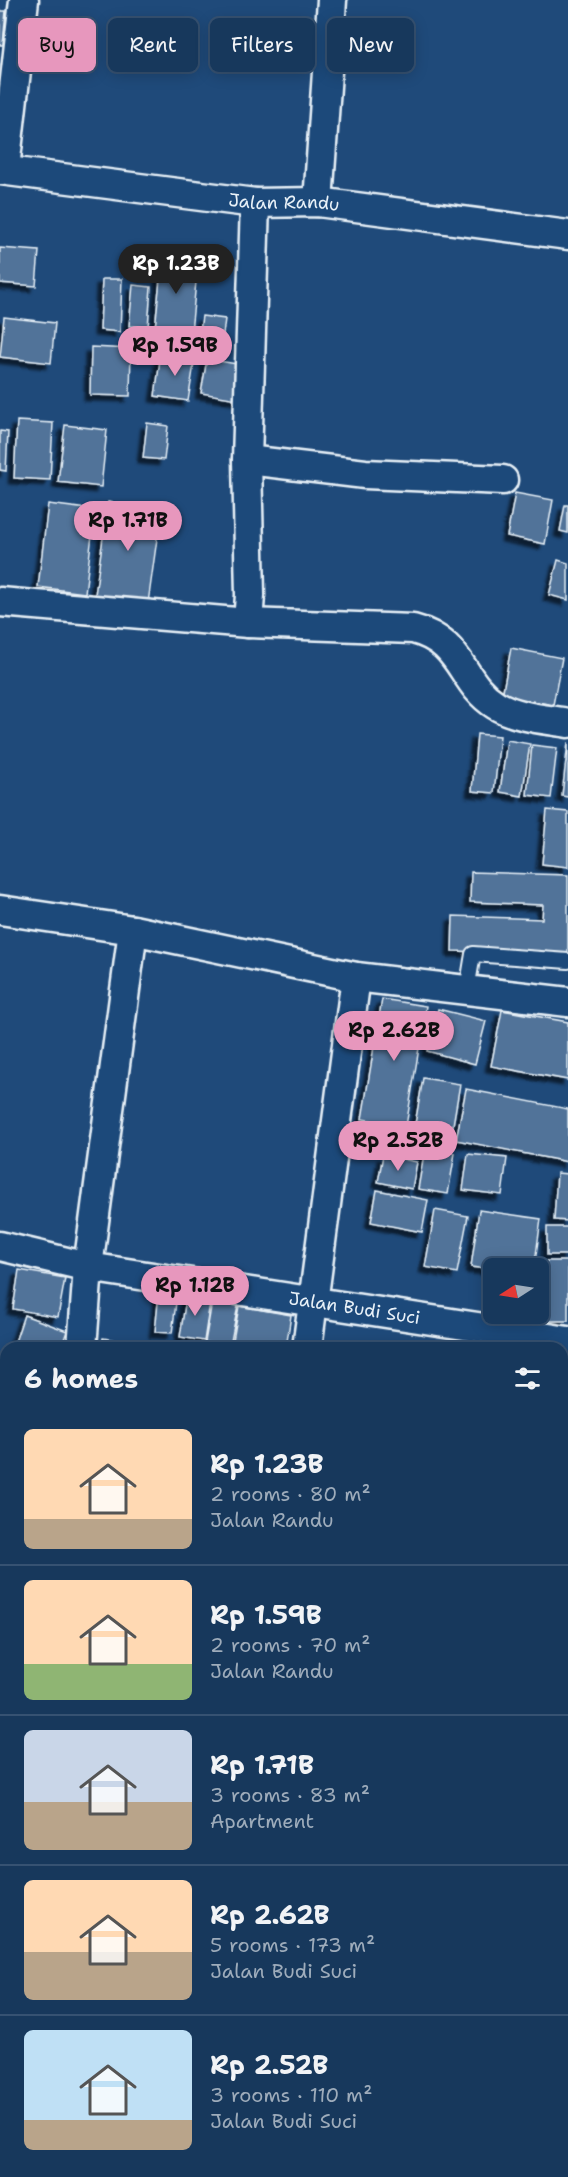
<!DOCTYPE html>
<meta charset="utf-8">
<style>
:root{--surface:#17385c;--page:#244365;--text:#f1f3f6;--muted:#9eacbb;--line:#365272;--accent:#e797bd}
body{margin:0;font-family:"Shantell Sans",sans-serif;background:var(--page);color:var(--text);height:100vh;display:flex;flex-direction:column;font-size:22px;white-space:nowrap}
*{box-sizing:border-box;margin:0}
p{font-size:20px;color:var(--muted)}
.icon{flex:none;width:33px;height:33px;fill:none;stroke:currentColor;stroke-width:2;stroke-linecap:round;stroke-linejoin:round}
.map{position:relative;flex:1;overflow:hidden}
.details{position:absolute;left:0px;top:1342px;width:568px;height:836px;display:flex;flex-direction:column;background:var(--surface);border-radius:18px 18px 0 0;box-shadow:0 3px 15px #0003,0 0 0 2px var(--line)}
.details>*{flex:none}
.banner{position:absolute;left:18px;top:18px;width:532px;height:54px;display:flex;gap:12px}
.needle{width:39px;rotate:258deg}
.buttons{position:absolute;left:483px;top:1258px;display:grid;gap:12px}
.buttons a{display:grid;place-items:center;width:66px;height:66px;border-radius:9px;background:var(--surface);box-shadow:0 3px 15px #0003,0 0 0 2px var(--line);font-size:30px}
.price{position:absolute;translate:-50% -51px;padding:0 14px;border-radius:21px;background:var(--accent);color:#111;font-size:20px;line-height:39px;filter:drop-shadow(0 2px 3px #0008)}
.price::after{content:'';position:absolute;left:50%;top:36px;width:18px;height:14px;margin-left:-9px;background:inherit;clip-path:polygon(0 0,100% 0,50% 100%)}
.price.selected{background:#222;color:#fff}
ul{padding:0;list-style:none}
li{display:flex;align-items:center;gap:18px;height:150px;padding:0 24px}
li+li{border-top:2px solid var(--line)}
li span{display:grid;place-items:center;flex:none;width:168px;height:120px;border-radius:9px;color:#555}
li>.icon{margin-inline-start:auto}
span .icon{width:72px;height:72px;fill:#fffc;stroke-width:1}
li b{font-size:26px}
h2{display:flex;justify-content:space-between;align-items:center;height:72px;padding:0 24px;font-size:26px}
.pill{padding:0 21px;border-radius:9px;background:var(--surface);box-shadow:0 3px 15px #0003,0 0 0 2px var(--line);font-size:21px;line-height:54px}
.pill.selected{background:var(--accent);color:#111}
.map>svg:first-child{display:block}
</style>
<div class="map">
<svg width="568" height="2177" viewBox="0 0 568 2177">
<defs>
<filter id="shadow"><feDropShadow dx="-5.5" dy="5.5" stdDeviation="1.5" flood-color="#0009"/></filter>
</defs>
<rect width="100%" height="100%" fill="#1f4a7a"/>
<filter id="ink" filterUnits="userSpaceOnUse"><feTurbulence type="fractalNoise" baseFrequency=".0167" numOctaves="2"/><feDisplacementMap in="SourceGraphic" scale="12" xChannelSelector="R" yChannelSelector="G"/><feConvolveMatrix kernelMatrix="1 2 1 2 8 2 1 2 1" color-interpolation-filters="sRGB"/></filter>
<g filter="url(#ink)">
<path fill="#517399" stroke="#e8f1f8" stroke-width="1.5" filter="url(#shadow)" d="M 0,11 L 6,11 L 3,45 L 0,45 Z
M 0,248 L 39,251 L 36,286 L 0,283 Z
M 162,259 L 198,262 L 191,332 L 155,329 Z
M 102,279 L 122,279 L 120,332 L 100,330 Z
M 133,285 L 151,287 L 148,327 L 129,326 Z
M 202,316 L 225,319 L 222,342 L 199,339 Z
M 4,317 L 55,323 L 51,363 L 0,357 Z
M 91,347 L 131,349 L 130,396 L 90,395 Z
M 161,353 L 195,358 L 188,401 L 155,396 Z
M 207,359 L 249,366 L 243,400 L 201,393 Z
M 17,421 L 53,423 L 50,480 L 14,478 Z
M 147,423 L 168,426 L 164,460 L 143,458 Z
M 65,425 L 107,430 L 101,487 L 58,482 Z
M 0,431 L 8,432 L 6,471 L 0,470 Z
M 515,493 L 553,500 L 545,544 L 507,536 Z
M 108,502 L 161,510 L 148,603 L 95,595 Z
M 48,504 L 95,510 L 85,593 L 38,587 Z
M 565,505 L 568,505 L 568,533 L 560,531 Z
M 558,560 L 568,563 L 568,600 L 549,595 Z
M 511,648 L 562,658 L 553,705 L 502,696 Z
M 477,734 L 500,736 L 494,793 L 472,791 Z
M 507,740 L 530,744 L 522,796 L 500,792 Z
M 568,742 L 568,797 L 562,796 Z
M 532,745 L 557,748 L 551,798 L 527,795 Z
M 547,810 L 568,812 L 568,867 L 542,864 Z
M 471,872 L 568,875 L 568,954 L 452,951 L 453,916 L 542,919 L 543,905 L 470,902 Z
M 382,999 L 426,1006 L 406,1126 L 362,1119 Z
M 438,1009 L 486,1021 L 475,1064 L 427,1051 Z
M 502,1010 L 568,1022 L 568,1080 L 491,1066 Z
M 423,1078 L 460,1084 L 451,1137 L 414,1130 Z
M 466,1089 L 568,1109 L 568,1162 L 456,1140 Z
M 425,1148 L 455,1153 L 448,1194 L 418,1189 Z
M 468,1154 L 507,1158 L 502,1195 L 463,1190 Z
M 383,1155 L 417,1162 L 412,1189 L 378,1182 Z
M 557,1173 L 568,1174 L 568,1221 L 554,1220 Z
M 377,1190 L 428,1200 L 422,1232 L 371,1222 Z
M 435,1210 L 468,1216 L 457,1273 L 425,1267 Z
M 479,1210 L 541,1219 L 534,1269 L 494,1270 L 471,1267 Z
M 547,1227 L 568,1227 L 568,1255 L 547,1255 Z
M 546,1261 L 568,1261 L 568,1321 L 546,1321 Z
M 19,1270 L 65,1278 L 58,1317 L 13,1309 Z
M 187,1292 L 211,1296 L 204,1341 L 180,1337 Z
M 159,1293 L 177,1295 L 172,1333 L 155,1332 Z
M 213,1296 L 239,1301 L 230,1346 L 205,1342 Z
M 239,1306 L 291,1315 L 286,1348 L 232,1346 Z
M 24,1315 L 67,1331 L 61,1348 L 13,1348 Z
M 103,1338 L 168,1348 L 101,1348 Z
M 562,1705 L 568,1706 L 568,1736 L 562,1735 Z
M 0,2123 L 6,2124 L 6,2172 L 11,2172 L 11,2177 L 0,2177 Z
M 23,2172 L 48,2172 L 47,2177 L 22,2177 Z
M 54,2172 L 110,2172 L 109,2177 L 53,2177 Z
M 310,2172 L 327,2172 L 344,2177 L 309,2177 Z"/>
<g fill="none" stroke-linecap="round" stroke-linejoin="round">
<defs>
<path id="lane" d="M 467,990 L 473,954 L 568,961
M 0,1757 L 3,1734
M 562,1912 L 568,1913"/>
<g id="street">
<path d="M 5,168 L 24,0"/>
<path id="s1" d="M 0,170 L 255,203 L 318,202 L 568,235"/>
<path d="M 318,202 L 332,0"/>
<path d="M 247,460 L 365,474 L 503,480"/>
<path d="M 0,602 L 248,623 L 250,595 L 247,460 L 255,203"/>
<path d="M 248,623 L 413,629 C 464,642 459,682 496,705 C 516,717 545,719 568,723"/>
<path d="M 0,910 L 133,930 L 356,977 L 568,1002"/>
<path id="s2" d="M 0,1246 L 88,1267 L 568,1341"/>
<path d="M 82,1348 L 88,1267 L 133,930"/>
<path d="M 307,1348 L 356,977"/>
</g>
<path id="secondary" d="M 0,1517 L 6,1517
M 562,1532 L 568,1532
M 562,1567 L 568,1568
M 0,1571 L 6,1567
M 0,1732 L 6,1735
M 562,1857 L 568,1858"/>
<path id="primary" d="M 0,2081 L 6,2081
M 523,2172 L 562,2177"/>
</defs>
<use href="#lane" stroke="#e8f1f8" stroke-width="18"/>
<use href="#street" stroke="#e8f1f8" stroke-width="33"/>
<use href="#secondary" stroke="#e8f1f8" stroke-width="38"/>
<use href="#primary" stroke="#e8f1f8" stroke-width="38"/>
<use href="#lane" stroke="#1f4a7a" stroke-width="14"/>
<use href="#street" stroke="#1f4a7a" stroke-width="28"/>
<use href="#secondary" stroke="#1f4a7a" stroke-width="33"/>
<use href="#primary" stroke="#1f4a7a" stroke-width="33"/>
</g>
</g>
<g text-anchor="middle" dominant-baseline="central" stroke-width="4.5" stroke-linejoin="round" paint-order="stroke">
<g font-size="18" fill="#e8f1f8" stroke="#1f4a7a">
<text stroke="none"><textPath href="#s1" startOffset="286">Jalan Randu</textPath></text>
<text stroke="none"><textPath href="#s2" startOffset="360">Jalan Budi Suci</textPath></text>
</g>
</g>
</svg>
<div class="buttons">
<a><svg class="needle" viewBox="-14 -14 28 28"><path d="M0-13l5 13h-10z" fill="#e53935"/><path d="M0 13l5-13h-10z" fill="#9eacbb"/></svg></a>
</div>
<b class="price selected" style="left:176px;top:295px">Rp 1.23B</b>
<b class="price" style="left:175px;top:377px">Rp 1.59B</b>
<b class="price" style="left:128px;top:552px">Rp 1.71B</b>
<b class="price" style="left:394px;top:1062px">Rp 2.62B</b>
<b class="price" style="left:398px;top:1172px">Rp 2.52B</b>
<b class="price" style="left:195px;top:1317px">Rp 1.12B</b>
<div class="banner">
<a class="pill selected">Buy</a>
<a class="pill">Rent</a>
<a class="pill">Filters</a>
<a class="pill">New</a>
</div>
<section class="details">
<h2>6 homes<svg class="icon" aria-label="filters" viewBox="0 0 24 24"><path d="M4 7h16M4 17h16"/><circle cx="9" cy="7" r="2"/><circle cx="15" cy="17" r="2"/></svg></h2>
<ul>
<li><span style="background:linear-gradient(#ffd9b3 75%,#b9a48a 0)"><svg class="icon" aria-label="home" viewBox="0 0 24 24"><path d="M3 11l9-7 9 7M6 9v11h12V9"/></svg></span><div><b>Rp 1.23B</b><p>2 rooms · 80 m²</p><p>Jalan Randu</p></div></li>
<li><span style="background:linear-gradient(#ffd9b3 70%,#8fb573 0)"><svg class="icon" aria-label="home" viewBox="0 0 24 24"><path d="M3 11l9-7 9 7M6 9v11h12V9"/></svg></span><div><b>Rp 1.59B</b><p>2 rooms · 70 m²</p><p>Jalan Randu</p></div></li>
<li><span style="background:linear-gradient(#c9d6e8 60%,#b9a48a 0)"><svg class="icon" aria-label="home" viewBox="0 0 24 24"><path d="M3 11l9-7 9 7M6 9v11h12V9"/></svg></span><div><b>Rp 1.71B</b><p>3 rooms · 83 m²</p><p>Apartment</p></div></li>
<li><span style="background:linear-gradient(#ffd9b3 60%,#b9a48a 0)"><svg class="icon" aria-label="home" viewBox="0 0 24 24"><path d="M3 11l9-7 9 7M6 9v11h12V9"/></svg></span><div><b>Rp 2.62B</b><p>5 rooms · 173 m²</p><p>Jalan Budi Suci</p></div></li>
<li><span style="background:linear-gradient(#bfe0f5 75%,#b9a48a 0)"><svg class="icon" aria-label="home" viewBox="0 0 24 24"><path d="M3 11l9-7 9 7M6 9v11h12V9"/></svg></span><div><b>Rp 2.52B</b><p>3 rooms · 110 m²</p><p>Jalan Budi Suci</p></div></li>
</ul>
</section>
</div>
